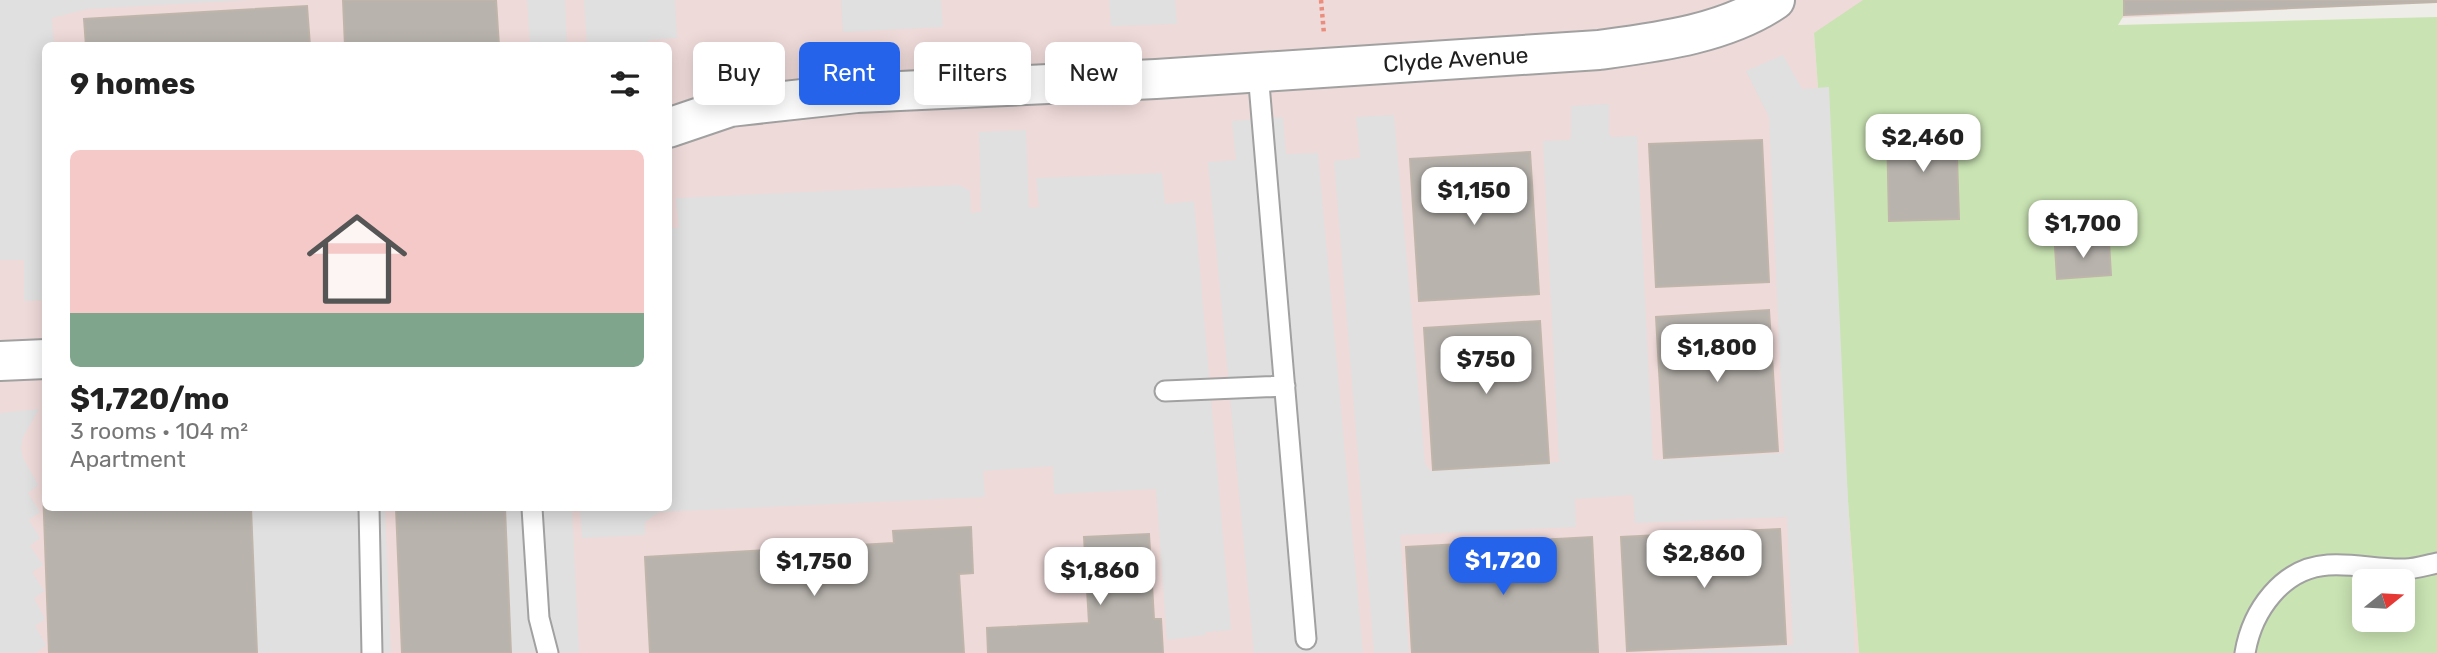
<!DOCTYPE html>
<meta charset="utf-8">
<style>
:root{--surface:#fff;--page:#f6f6f6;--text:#222;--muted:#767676;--accent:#2563eb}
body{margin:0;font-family:Rubik,sans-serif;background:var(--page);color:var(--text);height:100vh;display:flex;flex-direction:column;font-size:26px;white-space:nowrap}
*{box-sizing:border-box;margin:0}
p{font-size:23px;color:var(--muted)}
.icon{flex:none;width:38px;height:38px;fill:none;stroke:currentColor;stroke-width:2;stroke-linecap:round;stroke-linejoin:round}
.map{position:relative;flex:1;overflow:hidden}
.details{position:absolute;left:42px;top:42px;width:630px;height:469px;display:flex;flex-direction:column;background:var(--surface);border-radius:10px;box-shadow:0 4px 18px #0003}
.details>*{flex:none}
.banner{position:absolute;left:693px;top:42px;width:665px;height:63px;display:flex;gap:14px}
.needle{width:46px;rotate:72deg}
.buttons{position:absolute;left:2352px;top:569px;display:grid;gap:14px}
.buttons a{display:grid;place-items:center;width:63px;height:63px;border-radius:10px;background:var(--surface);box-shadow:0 4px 18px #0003;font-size:35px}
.price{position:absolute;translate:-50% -60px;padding:0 16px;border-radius:14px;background:#fff;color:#222;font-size:23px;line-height:46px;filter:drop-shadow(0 2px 4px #0008)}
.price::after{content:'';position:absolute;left:50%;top:42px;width:21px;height:16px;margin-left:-10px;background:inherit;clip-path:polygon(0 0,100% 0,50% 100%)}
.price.selected{background:var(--accent);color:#fff}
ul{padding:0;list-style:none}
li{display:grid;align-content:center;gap:14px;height:371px;padding:0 28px}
li span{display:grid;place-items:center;height:217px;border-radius:10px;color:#555}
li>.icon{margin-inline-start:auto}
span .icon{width:126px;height:126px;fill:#fffc;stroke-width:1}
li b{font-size:30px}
h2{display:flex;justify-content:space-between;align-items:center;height:84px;padding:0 28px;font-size:30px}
.tag{padding:0 24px;border-radius:10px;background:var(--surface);box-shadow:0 4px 18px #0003;font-size:24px;line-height:63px}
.tag.selected{background:var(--accent);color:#fff}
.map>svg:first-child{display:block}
</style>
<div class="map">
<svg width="2437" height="653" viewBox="0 0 2437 653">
<rect width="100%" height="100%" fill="#efede7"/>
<path fill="#eedad9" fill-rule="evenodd" d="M 0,0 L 2437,0 L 2437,2 L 1814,33 L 1859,653 L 0,653 ZM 46,46 L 668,46 L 668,508 L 46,508 Z"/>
<path fill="#c9e3b3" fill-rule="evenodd" d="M 1863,0 L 2124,0 L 2124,15 L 2118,25 L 2437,17 L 2437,653 L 1859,653 L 1814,33 ZM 2364,581 L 2403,581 L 2403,620 L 2364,620 Z"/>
<path fill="#e0e0e0" d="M 0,0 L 252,0 L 87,9 L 52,18 L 54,45 L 46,46 L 45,300 L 24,301 L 24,260 L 0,260 Z
M 527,0 L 565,0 L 567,45 L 530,45 Z
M 584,0 L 675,0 L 677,38 L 649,40 L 649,45 L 587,45 Z
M 841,0 L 941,0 L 943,27 L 843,32 Z
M 1109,0 L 1175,0 L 1177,24 L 1111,26 Z
M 1783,55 L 1802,89 L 1829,87 L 1855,653 L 1654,653 L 1793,645 L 1787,517 L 1635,523 L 1633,495 L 1575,499 L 1576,527 L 1400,535 L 1409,653 L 1374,653 L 1334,161 L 1360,158 L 1356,117 L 1394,115 L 1425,464 L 1431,471 L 1559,462 L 1543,141 L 1569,140 L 1571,137 L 1571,106 L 1609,104 L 1609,134 L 1612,137 L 1637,136 L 1653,460 L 1784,453 L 1769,117 L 1746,71 Z
M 1283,117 L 1286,154 L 1318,153 L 1363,653 L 1254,653 L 1208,162 L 1236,160 L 1232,121 Z
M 1026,130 L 1029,208 L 1039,207 L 1036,178 L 1162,173 L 1165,204 L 1194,201 L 1231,630 L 1206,632 L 1205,635 L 1167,640 L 1156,489 L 1054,494 L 1053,466 L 983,471 L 985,497 L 659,512 L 645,522 L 645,535 L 582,538 L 580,508 L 668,508 L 668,228 L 679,228 L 676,198 L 959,185 L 970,191 L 971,213 L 981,212 L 979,132 Z
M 39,409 L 23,437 L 21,448 L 23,458 L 38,485 L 28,493 L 40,512 L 29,520 L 40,538 L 30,546 L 43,565 L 32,572 L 44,591 L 34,598 L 45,619 L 35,626 L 46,645 L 36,653 L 0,653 L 0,413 Z
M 251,508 L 385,508 L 391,653 L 257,653 Z
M 505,508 L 572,508 L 579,653 L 511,653 Z"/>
<path fill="#b8b3ad" stroke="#bfb5ab" stroke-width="2" d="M 343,0 L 496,0 L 499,46 L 345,46 Z
M 2124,0 L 2437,0 L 2437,2 L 2124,15 Z
M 307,6 L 310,46 L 86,46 L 84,19 Z
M 1956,126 L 1959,219 L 1889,221 L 1887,128 Z
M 1762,140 L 1769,282 L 1656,287 L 1649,144 Z
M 1530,152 L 1539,294 L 1419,301 L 1410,159 Z
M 2109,242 L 2111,275 L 2057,279 L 2055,246 Z
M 1769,310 L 1778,451 L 1664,458 L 1656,317 Z
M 1540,321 L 1549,463 L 1433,470 L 1424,328 Z
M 43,488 L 46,488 L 46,508 L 251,508 L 257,653 L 49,653 Z
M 396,508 L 505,508 L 511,653 L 402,653 Z
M 971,527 L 973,573 L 959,574 L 964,653 L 650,653 L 645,557 L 894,543 L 893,531 Z
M 1780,529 L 1786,644 L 1627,651 L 1621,537 Z
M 1149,534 L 1154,619 L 1161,619 L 1163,653 L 988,653 L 987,628 L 1089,623 L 1084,537 Z
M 1592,537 L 1598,652 L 1412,653 L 1406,547 Z"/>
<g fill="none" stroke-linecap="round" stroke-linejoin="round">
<defs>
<path id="service" d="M 1258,72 L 1306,639
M 1165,391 L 1285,386
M 369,508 L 372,653
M 532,508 L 539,618 L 548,653
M 2245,653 C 2252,611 2282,568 2328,565 C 2354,563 2379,570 2405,569 C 2415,569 2427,565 2437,563"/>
<g id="minor">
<path id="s1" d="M 668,128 L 730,107 L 857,93 L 1156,79 L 1599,50 C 1658,42 1725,34 1775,0"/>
<path d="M 0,361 L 46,359"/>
</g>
</defs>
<use href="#service" stroke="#a1a1a1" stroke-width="23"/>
<use href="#minor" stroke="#a1a1a1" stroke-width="42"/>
<path stroke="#eb8d7d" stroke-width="4.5" stroke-dasharray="3.5 3.5" stroke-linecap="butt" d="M 1321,0 L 1324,34"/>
<use href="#service" stroke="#fff" stroke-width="19"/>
<use href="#minor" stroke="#fff" stroke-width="38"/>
</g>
<g text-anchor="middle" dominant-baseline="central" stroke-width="7" stroke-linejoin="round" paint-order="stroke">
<g font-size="23" fill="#202020" stroke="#fff">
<text stroke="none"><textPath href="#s1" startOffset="793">Clyde Avenue</textPath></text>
</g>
</g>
</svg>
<div class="buttons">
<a><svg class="needle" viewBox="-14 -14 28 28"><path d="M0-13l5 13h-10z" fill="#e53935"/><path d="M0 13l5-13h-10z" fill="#767676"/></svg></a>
</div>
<b class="price" style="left:1923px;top:174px">$2,460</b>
<b class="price" style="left:1474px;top:227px">$1,150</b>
<b class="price" style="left:2083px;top:260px">$1,700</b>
<b class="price" style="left:1717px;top:384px">$1,800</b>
<b class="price" style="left:1486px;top:396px">$750</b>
<b class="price" style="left:1704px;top:590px">$2,860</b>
<b class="price selected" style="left:1503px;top:597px">$1,720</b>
<b class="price" style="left:814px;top:598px">$1,750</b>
<b class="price" style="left:1100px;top:607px">$1,860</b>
<div class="banner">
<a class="tag">Buy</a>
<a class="tag selected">Rent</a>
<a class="tag">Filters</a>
<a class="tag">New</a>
</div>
<section class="details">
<h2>9 homes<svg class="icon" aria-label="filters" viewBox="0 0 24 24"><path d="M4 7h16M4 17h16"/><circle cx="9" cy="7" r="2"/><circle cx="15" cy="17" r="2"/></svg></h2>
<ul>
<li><span style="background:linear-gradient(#f6c9c9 75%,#7fa58c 0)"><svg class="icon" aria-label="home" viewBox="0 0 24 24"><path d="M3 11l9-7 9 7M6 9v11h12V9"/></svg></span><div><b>$1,720/mo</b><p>3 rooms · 104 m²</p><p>Apartment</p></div></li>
</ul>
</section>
</div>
